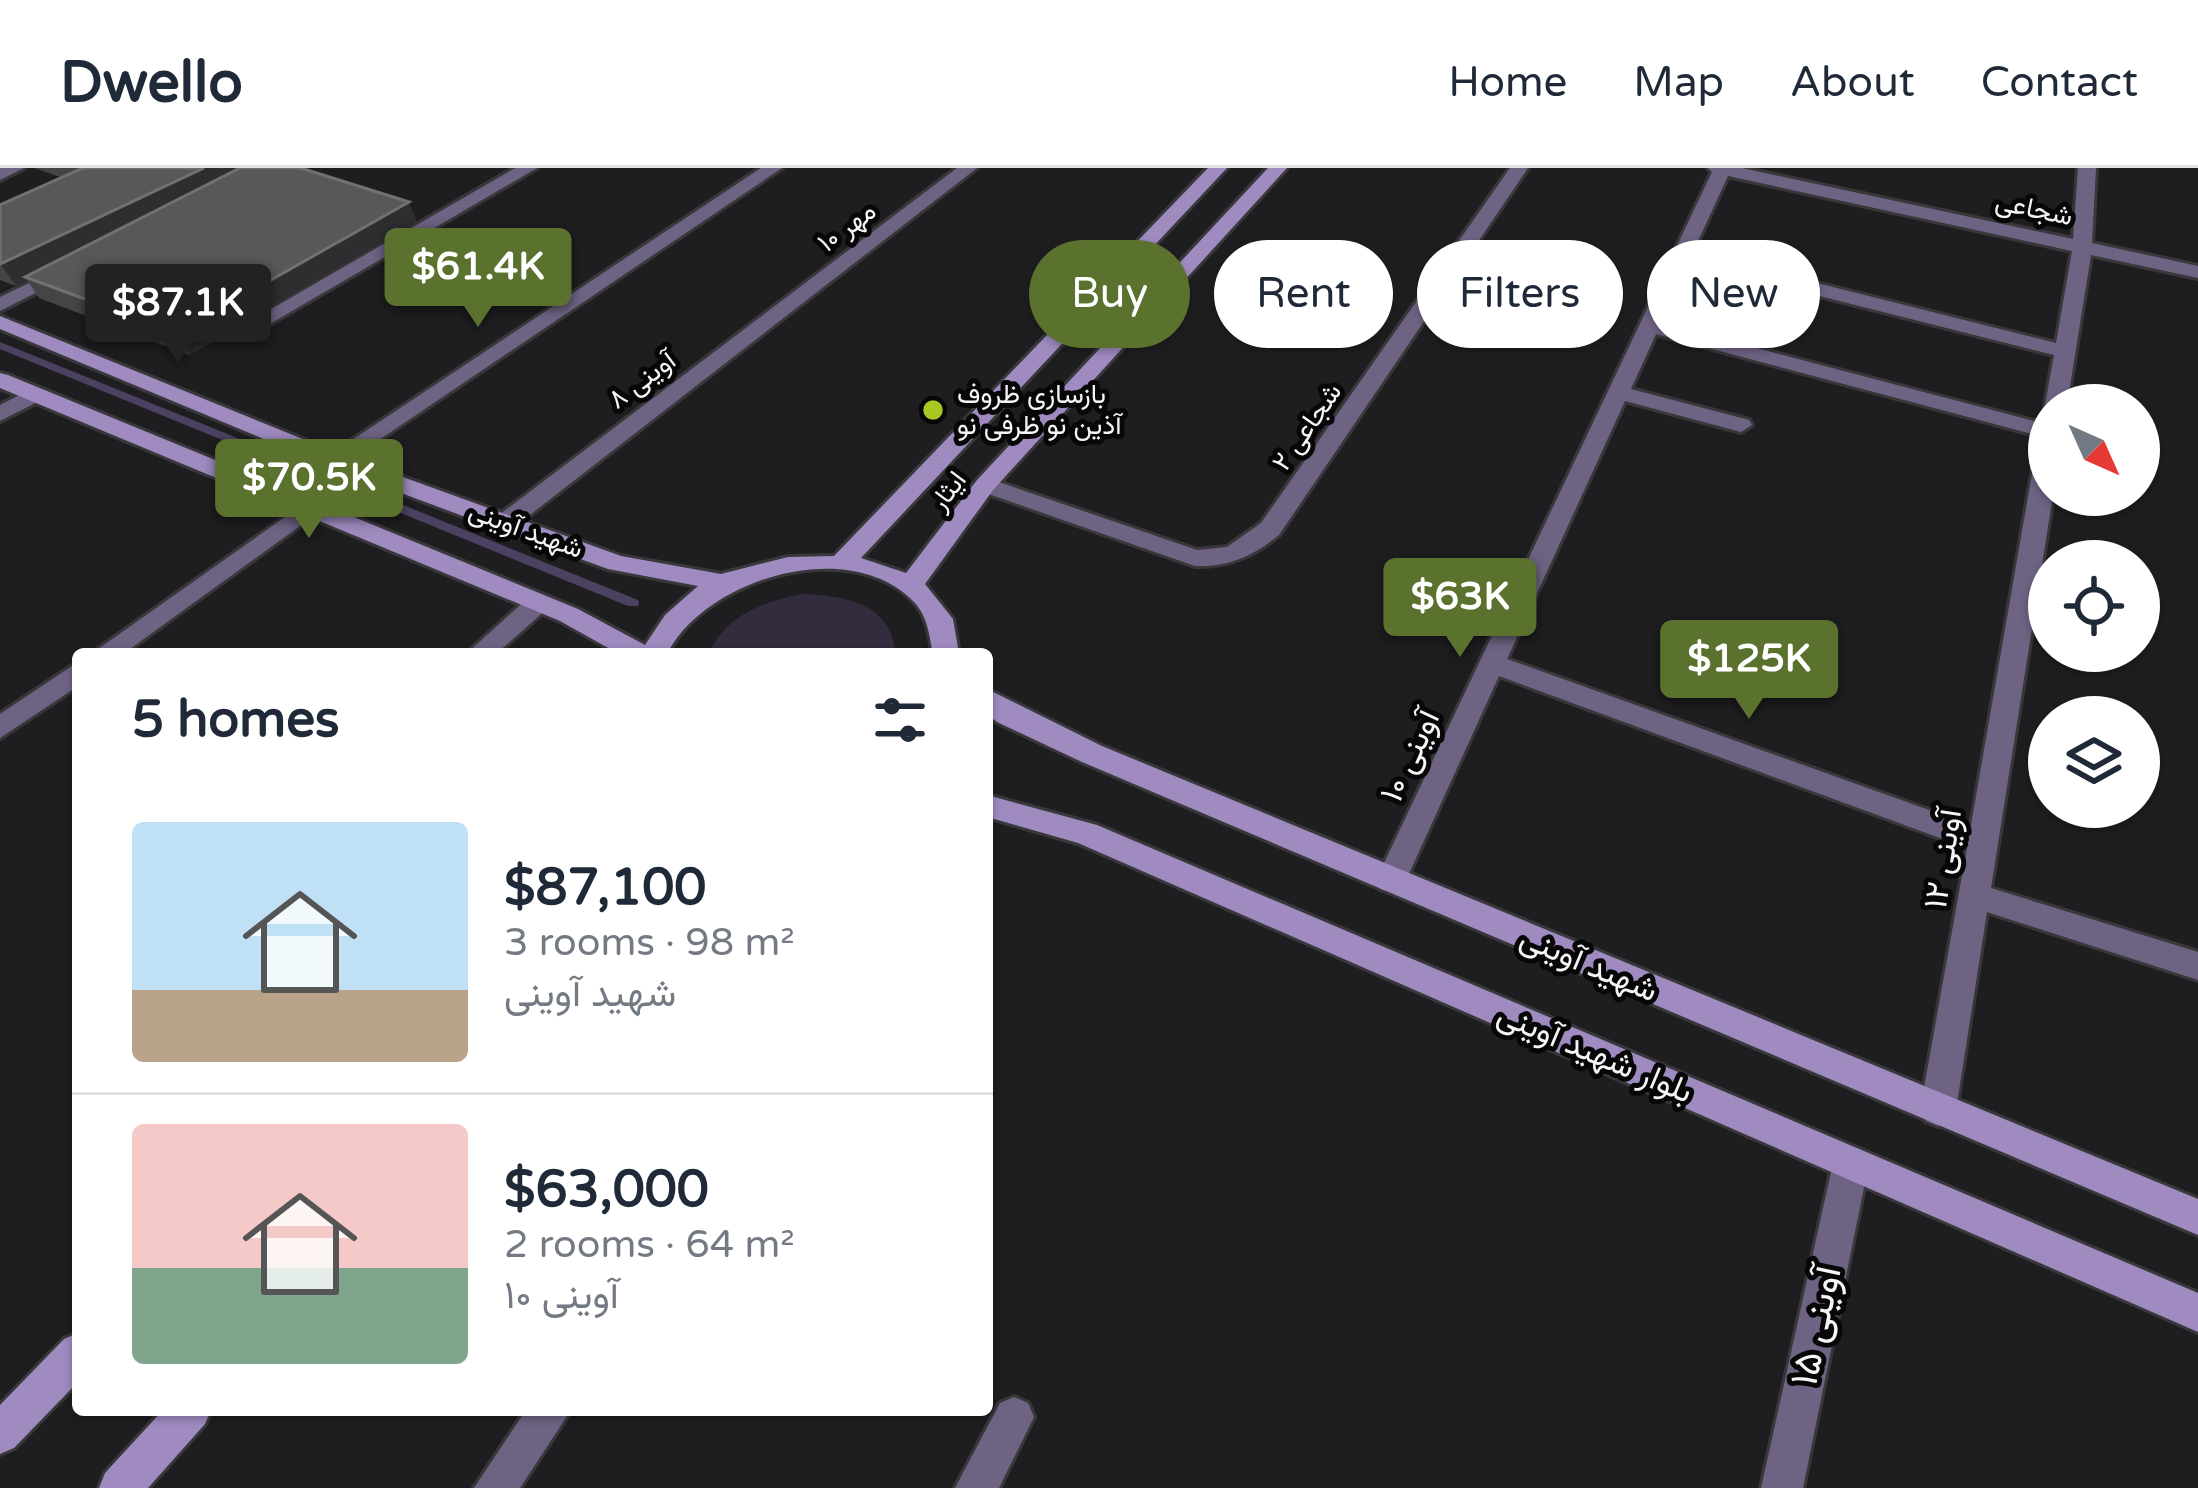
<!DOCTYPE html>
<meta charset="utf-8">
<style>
:root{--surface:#fff;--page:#f6f6f7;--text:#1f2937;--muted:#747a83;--line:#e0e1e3;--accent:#5b712e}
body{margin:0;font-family:"Varela Round",Vazirmatn,sans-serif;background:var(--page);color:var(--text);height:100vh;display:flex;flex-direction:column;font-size:45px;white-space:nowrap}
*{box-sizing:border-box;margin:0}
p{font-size:39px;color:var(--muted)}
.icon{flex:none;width:66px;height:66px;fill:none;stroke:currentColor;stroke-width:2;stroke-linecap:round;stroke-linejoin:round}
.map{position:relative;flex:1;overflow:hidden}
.drawer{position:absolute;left:72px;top:480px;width:921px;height:768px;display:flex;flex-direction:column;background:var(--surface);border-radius:12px;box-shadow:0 3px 9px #0004}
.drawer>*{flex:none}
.guide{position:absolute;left:1029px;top:72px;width:987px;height:108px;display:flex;gap:24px}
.needle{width:78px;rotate:135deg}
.tools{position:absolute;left:2028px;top:216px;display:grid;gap:24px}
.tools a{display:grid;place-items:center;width:132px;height:132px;border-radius:50%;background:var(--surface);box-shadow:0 3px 9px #0004;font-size:60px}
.price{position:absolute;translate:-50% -102px;padding:0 27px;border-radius:12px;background:var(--accent);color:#fff;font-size:39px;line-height:78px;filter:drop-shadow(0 3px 6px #0008)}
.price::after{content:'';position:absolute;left:50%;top:72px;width:36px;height:27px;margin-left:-18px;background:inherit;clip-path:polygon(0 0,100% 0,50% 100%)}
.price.selected{background:#222;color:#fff}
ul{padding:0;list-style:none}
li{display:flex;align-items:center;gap:36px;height:300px;padding:0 60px}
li+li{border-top:3px solid var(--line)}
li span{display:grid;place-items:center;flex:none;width:336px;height:240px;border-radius:12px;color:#555}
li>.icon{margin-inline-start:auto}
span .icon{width:144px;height:144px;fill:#fffc;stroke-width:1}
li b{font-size:51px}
h2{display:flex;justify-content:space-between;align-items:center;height:144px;padding:0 60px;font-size:51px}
.tag{padding:0 42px;border-radius:54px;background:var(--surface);box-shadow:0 3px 9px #0004;font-size:42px;line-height:108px}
.tag.selected{background:var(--accent);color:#fff}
header{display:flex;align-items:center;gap:72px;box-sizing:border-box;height:168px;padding:0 60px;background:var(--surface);border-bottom:3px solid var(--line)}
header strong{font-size:57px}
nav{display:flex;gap:66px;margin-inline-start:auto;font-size:42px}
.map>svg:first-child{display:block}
</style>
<header>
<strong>Dwello</strong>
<nav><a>Home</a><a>Map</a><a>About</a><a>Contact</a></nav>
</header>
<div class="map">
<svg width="2198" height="1320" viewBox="0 0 2198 1320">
<rect width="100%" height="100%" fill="#1e1d20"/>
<path fill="#332c3f" d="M 802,426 C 844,427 893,436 895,486 L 708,486 C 726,447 762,434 802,426 Z"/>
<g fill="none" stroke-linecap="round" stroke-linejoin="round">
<path fill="#4d4162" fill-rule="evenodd" d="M 0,174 L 638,432 L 639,435 L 638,438 L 628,438 L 0,181 Z"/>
<defs>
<path id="street" d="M 0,0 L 24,0 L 0,12 Z
M 515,0 L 537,0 L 246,170 L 228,166 Z
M 761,0 L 782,0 L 342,297 L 326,297 L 322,292 Z
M 957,0 L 977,0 L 513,360 L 495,360 L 495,350 Z
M 1510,0 L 1528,0 L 1279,367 C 1253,388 1229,399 1195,398 L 977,322 L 973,317 L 985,310 L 993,312 L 1197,382 L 1227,379 L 1261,355 Z
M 1708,0 L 1742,0 L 2073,71 L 2078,0 L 2096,0 L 2092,75 L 2198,98 L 2198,110 L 2091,87 L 2067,237 L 2049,237 L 2049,242 L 2045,237 L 2054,187 L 1688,95 L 1661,155 L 2049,257 L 2049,327 L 2053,327 L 1991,720 L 2198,784 L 2198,812 L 1987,744 L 1956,942 L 1950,953 L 1938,958 L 1926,953 L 1920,942 L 1967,680 L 1499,508 L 1402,721 L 1391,724 L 1380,721 L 1376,712 L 1712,4 ZM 1728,8 L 2072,83 L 2056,175 L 1693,84 ZM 1656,166 L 2047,270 L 2037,277 L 1971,657 L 1507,491 L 1625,233 L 1741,264 L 1752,257 L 1749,252 L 1631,221 Z
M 60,100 L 77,104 L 0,143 L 0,129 Z
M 35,219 L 46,226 L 43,231 L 0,253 L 0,237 Z
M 309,332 L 321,340 L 318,345 L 123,486 L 91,486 Z
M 539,425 L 552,434 L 548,440 L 496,486 L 466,486 L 530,428 Z
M 78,494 L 78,518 L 0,570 L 0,546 Z
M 1851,978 L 1864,983 L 1869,995 L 1803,1320 L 1761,1320 L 1833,995 L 1838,983 Z
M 1014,1229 L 1028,1235 L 1034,1249 L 999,1320 L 955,1320 L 1000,1235 Z
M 526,1242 L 571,1242 L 520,1320 L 474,1320 Z"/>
<path id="secondary" d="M 1208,0 L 1227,0 L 861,390 L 906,405 L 977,312 L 1268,0 L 1287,0 L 993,322 L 925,416 L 953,451 L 959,486 L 933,486 C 929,467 928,449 914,434 C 850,367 706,410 667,486 L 619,486 L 560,453 L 0,220 L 0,205 L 8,207 L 578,441 L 645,477 L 665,447 L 698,418 L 608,401 L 495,360 L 326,297 L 0,161 L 0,148 L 342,287 L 621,388 L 721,406 L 788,389 L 834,388 Z
M 987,521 L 1102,578 L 2198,1031 L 2198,1067 L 1082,594 L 997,554 L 987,546 Z
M 987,627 L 1097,657 L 2198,1125 L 2198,1164 L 1078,675 L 987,649 Z
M 78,1165 L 78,1214 L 14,1280 L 0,1286 L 0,1237 L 64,1171 Z
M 163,1242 L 211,1242 L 205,1256 L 148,1320 L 99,1320 L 105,1305 Z"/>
</defs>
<use href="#street" stroke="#38373a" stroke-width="6"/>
<use href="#secondary" stroke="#38373a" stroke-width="6"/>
<use href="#street" fill="#6f6384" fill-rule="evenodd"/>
<use href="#secondary" fill="#9f8bc0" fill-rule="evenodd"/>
</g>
<path fill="#454447" d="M 34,0 L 301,0 L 417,54 L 189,187 L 39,130 L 27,112 L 16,118 L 0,112 L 0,37 L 63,10 Z"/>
<path fill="#2e2d30" d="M 204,0 L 248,0 L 25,109 L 27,112 L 16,118 L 1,97 Z
M 409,34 L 417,54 L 189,187 L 177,165 Z"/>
<path fill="#58575a" stroke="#717073" stroke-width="3" d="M 83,0 L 204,0 L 0,96 L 0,37 Z
M 240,0 L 301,0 L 409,34 L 177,165 L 25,109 Z"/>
<circle fill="#a5c822" stroke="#080708" stroke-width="4.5" cx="933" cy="242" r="12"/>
<g text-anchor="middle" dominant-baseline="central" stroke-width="10" stroke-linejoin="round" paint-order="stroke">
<g font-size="27" fill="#f5f4f7" stroke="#080708">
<text transform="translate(2034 41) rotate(12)">شجاعی</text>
<text transform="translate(847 59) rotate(-37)">مهر ۱۰</text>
<text transform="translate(642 212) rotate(-37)">۸ آوینی</text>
<text transform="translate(1307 259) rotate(-55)">شجاعی ۲</text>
<text transform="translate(948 323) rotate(-53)">ایثار</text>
<text transform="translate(526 362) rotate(20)">شهید آوینی</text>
</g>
<g font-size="27" fill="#f5f4f7" stroke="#080708" text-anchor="start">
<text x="957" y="226">بازسازی ظروف<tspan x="957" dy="31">آذین نو ظرفی نو</tspan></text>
</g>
<g font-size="33" fill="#f5f4f7" stroke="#080708">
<text transform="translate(1410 588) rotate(-65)">۱۰ آوینی</text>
<text transform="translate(1943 691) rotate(-81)">۱۲ آوینی</text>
<text transform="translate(1589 796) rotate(23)">شهید آوینی</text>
<text transform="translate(1595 885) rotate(23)">بلوار شهید آوینی</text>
</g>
<g font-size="39" fill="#f5f4f7" stroke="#080708">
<text transform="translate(1816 1158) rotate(-78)">آوینی ۱۵</text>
</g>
</g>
</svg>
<div class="tools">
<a><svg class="needle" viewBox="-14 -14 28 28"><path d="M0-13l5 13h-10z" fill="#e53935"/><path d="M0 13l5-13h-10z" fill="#747a83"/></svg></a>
<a><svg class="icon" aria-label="locate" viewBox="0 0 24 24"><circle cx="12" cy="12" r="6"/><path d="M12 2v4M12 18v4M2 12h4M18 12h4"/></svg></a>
<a><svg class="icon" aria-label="layers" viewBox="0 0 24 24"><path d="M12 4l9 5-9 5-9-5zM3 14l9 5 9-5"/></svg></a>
</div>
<b class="price" style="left:478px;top:162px">$61.4K</b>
<b class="price selected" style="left:178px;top:198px">$87.1K</b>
<b class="price" style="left:309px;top:373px">$70.5K</b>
<b class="price" style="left:1460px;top:492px">$63K</b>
<b class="price" style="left:1749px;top:554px">$125K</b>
<div class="guide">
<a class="tag selected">Buy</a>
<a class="tag">Rent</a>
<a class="tag">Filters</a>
<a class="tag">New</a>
</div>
<section class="drawer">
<h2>5 homes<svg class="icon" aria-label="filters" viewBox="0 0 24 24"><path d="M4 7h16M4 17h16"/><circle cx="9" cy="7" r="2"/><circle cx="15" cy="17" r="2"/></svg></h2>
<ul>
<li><span style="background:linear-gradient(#bfe0f5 70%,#b9a48a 0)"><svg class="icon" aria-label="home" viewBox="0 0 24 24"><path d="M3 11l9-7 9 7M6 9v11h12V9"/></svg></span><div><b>$87,100</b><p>3 rooms · 98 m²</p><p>شهید آوینی</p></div></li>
<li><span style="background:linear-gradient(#f6c9c9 60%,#7fa58c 0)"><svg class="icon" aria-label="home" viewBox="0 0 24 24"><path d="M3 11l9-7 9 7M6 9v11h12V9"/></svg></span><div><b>$63,000</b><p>2 rooms · 64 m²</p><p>۱۰ آوینی</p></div></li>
</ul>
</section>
</div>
